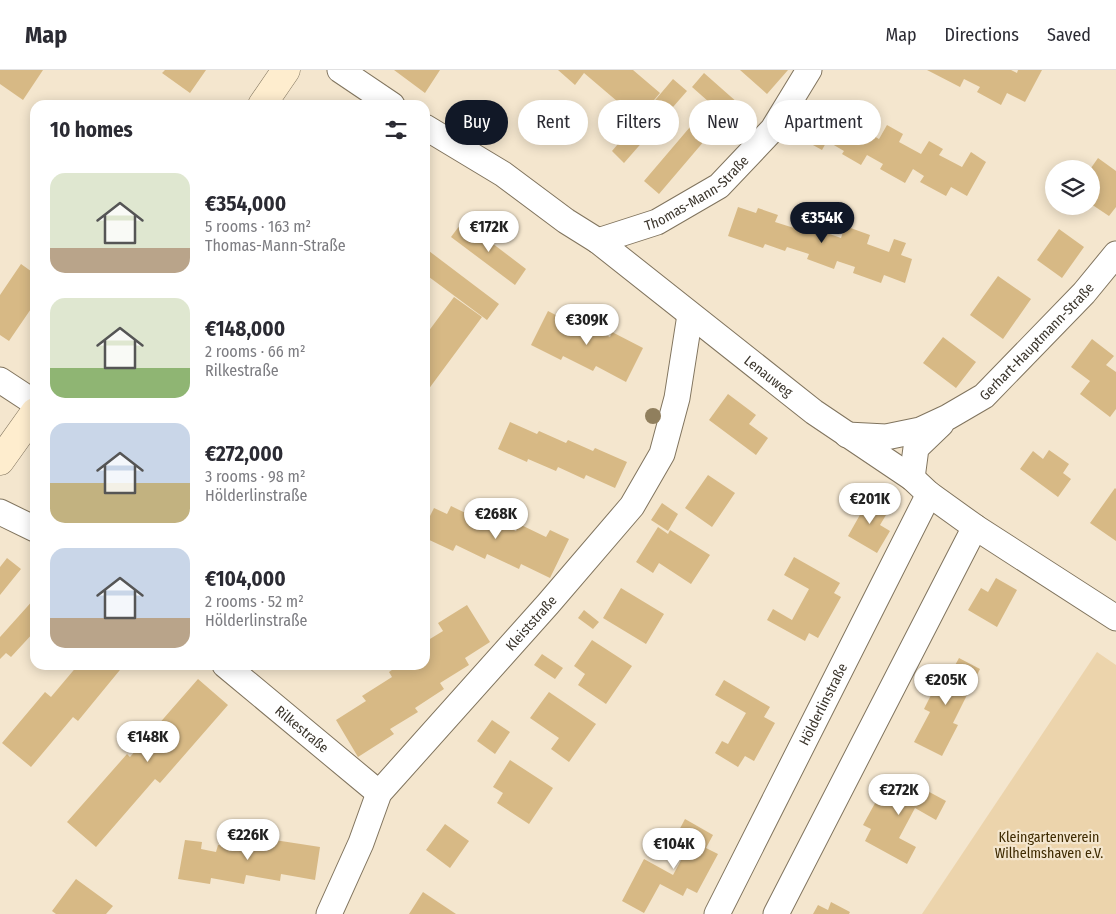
<!DOCTYPE html>
<meta charset="utf-8">
<style>
:root{--surface:#fff;--page:#f2f2f3;--text:#2b2b33;--muted:#7c7c81;--line:#e1e1e2;--accent:#111827}
body{margin:0;font-family:"Fira Sans Condensed",sans-serif;background:var(--page);color:var(--text);height:100vh;display:flex;flex-direction:column;font-size:19px;white-space:nowrap}
*{box-sizing:border-box;margin:0}
p{font-size:16px;color:var(--muted)}
.icon{flex:none;width:28px;height:28px;fill:none;stroke:currentColor;stroke-width:2;stroke-linecap:round;stroke-linejoin:round}
.map{position:relative;flex:1;overflow:hidden}
.details{position:absolute;left:30px;top:30px;width:400px;height:570px;display:flex;flex-direction:column;background:var(--surface);border-radius:15px;box-shadow:0 2px 12px #0003}
.details>*{flex:none}
.top-card{position:absolute;left:445px;top:30px;width:475px;height:45px;display:flex;gap:10px}
.buttons{position:absolute;left:1045px;top:90px;display:grid;gap:10px}
.buttons a{display:grid;place-items:center;width:55px;height:55px;border-radius:50%;background:var(--surface);box-shadow:0 2px 12px #0003;font-size:25px}
.price{position:absolute;translate:-50% -42px;padding:0 11px;border-radius:18px;background:#fff;color:#222;font-size:16px;line-height:32px;filter:drop-shadow(0 1px 2px #0008)}
.price::after{content:'';position:absolute;left:50%;top:30px;width:15px;height:11px;margin-left:-8px;background:inherit;clip-path:polygon(0 0,100% 0,50% 100%)}
.price.on{background:var(--accent);color:#fff}
ul{padding:0;list-style:none}
li{display:flex;align-items:center;gap:15px;height:125px;padding:0 20px}
li span{display:grid;place-items:center;flex:none;width:140px;height:100px;border-radius:15px;color:#555}
li>.icon{margin-inline-start:auto}
span .icon{width:60px;height:60px;fill:#fffc;stroke-width:1}
li b{font-size:21px}
h2{display:flex;justify-content:space-between;align-items:center;height:60px;padding:0 20px;font-size:21px}
.pill{padding:0 18px;border-radius:22px;background:var(--surface);box-shadow:0 2px 12px #0003;font-size:18px;line-height:45px}
.pill.on{background:var(--accent);color:#fff}
header{display:flex;align-items:center;gap:30px;box-sizing:border-box;height:70px;padding:0 25px;background:var(--surface);border-bottom:1px solid var(--line)}
header strong{font-size:24px}
nav{display:flex;gap:28px;margin-inline-start:auto;font-size:18px}
.map>svg:first-child{display:block}
</style>
<header>
<strong>Map</strong>
<nav><a>Map</a><a>Directions</a><a>Saved</a></nav>
</header>
<div class="map">
<svg width="1116" height="844" viewBox="0 0 1116 844">
<rect width="100%" height="100%" fill="#f4e6ce"/>
<path fill="#ecd4ac" d="M 1097,582 L 1116,595 L 1116,844 L 922,844 Z"/>
<path fill="#d7b985" d="M 0,0 L 43,0 L 23,30 L 0,14 Z
M 165,0 L 206,0 L 190,23 L 162,3 Z
M 394,0 L 440,0 L 425,23 Z
M 558,0 L 633,0 L 660,23 L 638,49 L 584,3 L 575,15 Z
M 740,0 L 788,0 L 767,24 Z
M 927,0 L 1011,0 L 1017,3 L 1018,0 L 1042,0 L 1025,32 L 1007,23 L 1001,35 L 977,22 L 980,17 L 964,9 L 960,17 Z
M 704,3 L 747,41 L 735,55 L 692,17 Z
M 673,9 L 687,21 L 624,93 L 612,81 Z
M 847,42 L 862,51 L 858,57 L 879,69 L 887,55 L 903,64 L 899,72 L 921,84 L 929,71 L 943,79 L 939,85 L 962,97 L 971,82 L 986,92 L 967,126 L 951,117 L 946,126 L 920,112 L 924,106 L 913,99 L 905,113 L 880,99 L 883,94 L 867,85 L 861,95 L 842,84 L 844,81 L 827,71 L 822,80 L 802,69 L 817,43 L 839,55 Z
M 690,57 L 705,70 L 659,124 L 644,111 Z
M 1098,88 L 1116,101 L 1116,137 L 1109,146 L 1091,134 L 1091,115 L 1093,113 L 1091,111 L 1091,98 Z
M 738,137 L 756,143 L 758,138 L 778,145 L 775,152 L 794,158 L 798,145 L 823,153 L 821,161 L 841,168 L 845,156 L 870,165 L 867,174 L 889,182 L 894,169 L 906,173 L 901,185 L 912,189 L 905,213 L 884,205 L 881,213 L 853,203 L 855,197 L 837,191 L 834,199 L 807,189 L 809,184 L 787,177 L 785,181 L 765,174 L 763,178 L 728,166 Z
M 463,151 L 526,199 L 515,215 L 451,167 Z
M 1059,159 L 1084,177 L 1062,208 L 1037,190 Z
M 425,178 L 499,234 L 487,250 L 425,204 Z
M 21,194 L 35,204 L 35,233 L 9,271 L 0,265 L 0,225 Z
M 998,206 L 1031,229 L 1003,269 L 970,245 Z
M 454,227 L 482,247 L 425,324 L 425,266 Z
M 548,241 L 577,256 L 579,252 L 610,267 L 612,262 L 643,278 L 626,312 L 596,296 L 593,301 L 563,286 L 561,290 L 531,275 Z
M 943,267 L 976,292 L 956,318 L 923,293 Z
M 1092,269 L 1114,286 L 1106,295 L 1116,302 L 1116,339 L 1110,347 L 1080,324 L 1090,311 L 1071,297 Z
M 728,324 L 756,345 L 749,354 L 768,368 L 756,385 L 709,350 Z
M 510,352 L 537,364 L 539,361 L 566,373 L 568,370 L 593,381 L 595,378 L 627,392 L 615,418 L 586,405 L 584,409 L 558,397 L 556,401 L 528,389 L 527,392 L 498,379 Z
M 1049,380 L 1069,394 L 1063,403 L 1071,409 L 1058,427 L 1020,399 L 1033,381 L 1043,389 Z
M 708,405 L 735,423 L 712,457 L 685,438 Z
M 1115,418 L 1116,419 L 1116,471 L 1090,453 Z
M 863,425 L 889,440 L 880,455 L 890,461 L 877,483 L 848,466 L 861,443 L 855,439 Z
M 662,433 L 678,444 L 668,461 L 651,450 Z
M 451,436 L 480,450 L 483,445 L 516,461 L 519,454 L 546,467 L 550,460 L 569,469 L 550,508 L 521,494 L 519,499 L 487,484 L 485,489 L 456,475 L 453,481 L 425,468 L 425,456 L 434,438 L 447,444 Z
M 658,457 L 668,464 L 670,460 L 710,485 L 691,514 L 659,493 L 653,503 L 636,492 Z
M 794,487 L 840,513 L 834,523 L 841,527 L 818,568 L 809,563 L 805,571 L 767,550 L 773,539 L 792,550 L 809,519 L 784,505 Z
M 7,488 L 21,499 L 0,525 L 0,497 Z
M 996,508 L 1017,520 L 997,557 L 968,540 L 981,518 L 988,522 Z
M 621,518 L 664,544 L 646,574 L 603,548 Z
M 35,528 L 35,561 L 11,587 L 6,583 L 0,589 L 0,567 Z
M 467,535 L 490,572 L 465,588 L 469,595 L 440,613 L 444,619 L 415,638 L 418,642 L 390,659 L 394,664 L 358,687 L 336,650 L 366,631 L 362,626 L 392,607 L 389,602 L 399,595 L 425,595 L 425,572 L 443,561 L 438,553 Z
M 584,540 L 599,552 L 593,559 L 578,548 Z
M 592,570 L 632,596 L 606,634 L 578,615 L 585,604 L 574,596 Z
M 542,584 L 563,598 L 555,609 L 534,595 Z
M 959,588 L 980,599 L 953,653 L 958,655 L 942,686 L 914,672 L 930,642 L 924,639 L 946,595 L 953,599 Z
M 78,595 L 124,595 L 78,651 L 73,647 L 31,697 L 2,673 L 45,622 L 51,627 Z
M 198,609 L 228,635 L 160,713 L 155,709 L 96,777 L 67,752 L 127,684 L 130,687 Z
M 724,610 L 770,637 L 764,647 L 775,653 L 754,691 L 745,686 L 738,697 L 715,683 L 722,671 L 728,674 L 746,643 L 715,625 Z
M 549,622 L 596,654 L 569,692 L 551,679 L 559,668 L 530,648 Z
M 492,650 L 510,662 L 495,684 L 477,671 Z
M 510,690 L 553,718 L 529,754 L 497,733 L 503,723 L 493,717 Z
M 896,704 L 946,731 L 936,750 L 915,738 L 899,768 L 916,777 L 907,794 L 865,771 L 871,759 L 863,755 L 885,715 L 889,717 Z
M 685,749 L 713,765 L 706,778 L 718,784 L 697,823 L 687,818 L 683,826 L 660,814 L 644,843 L 622,831 L 644,789 L 673,805 L 690,774 L 676,766 Z
M 445,754 L 469,771 L 450,798 L 426,780 Z
M 232,769 L 267,774 L 268,769 L 320,777 L 315,810 L 281,804 L 280,811 L 246,805 L 244,814 L 211,808 L 210,814 L 178,809 L 185,770 L 202,772 L 201,779 L 216,782 L 218,775 L 231,777 Z
M 76,809 L 113,836 L 106,844 L 56,844 L 52,841 Z
M 423,822 L 456,844 L 409,844 Z
M 831,832 L 850,842 L 849,844 L 813,844 L 818,835 L 828,840 Z"/>
<g fill="none" stroke-linecap="round" stroke-linejoin="round">
<defs>
<g id="street">
<path d="M 340,0 L 392,35"/>
<path id="s1" d="M 425,57 L 503,104 L 566,151 L 598,171 L 814,342 L 912,408 L 929,424 L 975,457 L 1116,548"/>
<path id="s2" d="M 598,171 L 657,152 L 719,116 L 773,59 L 809,0"/>
<path d="M 0,310 L 35,333"/>
<path id="s3" d="M 847,365 L 886,367 L 920,360 L 948,347 L 984,326 L 1084,223 L 1116,184"/>
<path d="M 912,408 L 916,378 L 941,354"/>
<path d="M 0,442 L 35,459"/>
<path id="s4" d="M 225,595 L 379,723"/>
<path id="s5" d="M 329,844 L 361,773 L 379,723 L 548,534 L 632,436 L 662,384 L 677,328 L 690,245"/>
<path id="s6" d="M 717,844 L 929,424"/>
<path d="M 776,844 L 975,457"/>
</g>
<path id="secondary" d="M 262,35 L 286,0
M 0,391 L 35,342"/>
</defs>
<use href="#street" stroke="#80745e" stroke-width="27"/>
<use href="#secondary" stroke="#80745e" stroke-width="29"/>
<use href="#street" stroke="#fff" stroke-width="25"/>
<use href="#secondary" stroke="#feedce" stroke-width="28"/>
</g>
<circle fill="#907f5d" cx="653" cy="346" r="8"/>
<g text-anchor="middle" dominant-baseline="central" stroke-width="4.5" stroke-linejoin="round" paint-order="stroke">
<g font-size="14" fill="#3b352c" stroke="#f4e6ce">
<text stroke="none"><textPath href="#s2" startOffset="111">Thomas-Mann-Straße</textPath></text>
<text stroke="none"><textPath href="#s3" startOffset="222">Gerhart-Hauptmann-Straße</textPath></text>
<text stroke="none"><textPath href="#s1" startOffset="425">Lenauweg</textPath></text>
<text stroke="none"><textPath href="#s5" startOffset="359">Kleiststraße</textPath></text>
<text stroke="none"><textPath href="#s6" startOffset="235">Hölderlinstraße</textPath></text>
<text stroke="none"><textPath href="#s4" startOffset="100">Rilkestraße</textPath></text>
</g>
<g font-size="14" fill="#3e2a00" stroke="#f4e6ce">
<text x="1049" y="767">Kleingartenverein<tspan x="1049" dy="16">Wilhelmshaven e.V.</tspan></text>
</g>
</g>
</svg>
<div class="buttons">
<a><svg class="icon" aria-label="layers" viewBox="0 0 24 24"><path d="M12 4l9 5-9 5-9-5zM3 14l9 5 9-5"/></svg></a>
</div>
<b class="price on" style="left:822px;top:174px">€354K</b>
<b class="price" style="left:489px;top:183px">€172K</b>
<b class="price" style="left:587px;top:276px">€309K</b>
<b class="price" style="left:870px;top:455px">€201K</b>
<b class="price" style="left:496px;top:470px">€268K</b>
<b class="price" style="left:946px;top:636px">€205K</b>
<b class="price" style="left:148px;top:693px">€148K</b>
<b class="price" style="left:899px;top:746px">€272K</b>
<b class="price" style="left:248px;top:791px">€226K</b>
<b class="price" style="left:674px;top:800px">€104K</b>
<div class="top-card">
<a class="pill on">Buy</a>
<a class="pill">Rent</a>
<a class="pill">Filters</a>
<a class="pill">New</a>
<a class="pill">Apartment</a>
</div>
<section class="details">
<h2>10 homes<svg class="icon" aria-label="filters" viewBox="0 0 24 24"><path d="M4 7h16M4 17h16"/><circle cx="9" cy="7" r="2"/><circle cx="15" cy="17" r="2"/></svg></h2>
<ul>
<li><span style="background:linear-gradient(#dfe7d0 75%,#b9a48a 0)"><svg class="icon" aria-label="home" viewBox="0 0 24 24"><path d="M3 11l9-7 9 7M6 9v11h12V9"/></svg></span><div><b>€354,000</b><p>5 rooms · 163 m²</p><p>Thomas-Mann-Straße</p></div></li>
<li><span style="background:linear-gradient(#dfe7d0 70%,#8fb573 0)"><svg class="icon" aria-label="home" viewBox="0 0 24 24"><path d="M3 11l9-7 9 7M6 9v11h12V9"/></svg></span><div><b>€148,000</b><p>2 rooms · 66 m²</p><p>Rilkestraße</p></div></li>
<li><span style="background:linear-gradient(#c9d6e8 60%,#c2b280 0)"><svg class="icon" aria-label="home" viewBox="0 0 24 24"><path d="M3 11l9-7 9 7M6 9v11h12V9"/></svg></span><div><b>€272,000</b><p>3 rooms · 98 m²</p><p>Hölderlinstraße</p></div></li>
<li><span style="background:linear-gradient(#c9d6e8 70%,#b9a48a 0)"><svg class="icon" aria-label="home" viewBox="0 0 24 24"><path d="M3 11l9-7 9 7M6 9v11h12V9"/></svg></span><div><b>€104,000</b><p>2 rooms · 52 m²</p><p>Hölderlinstraße</p></div></li>
</ul>
</section>
</div>
